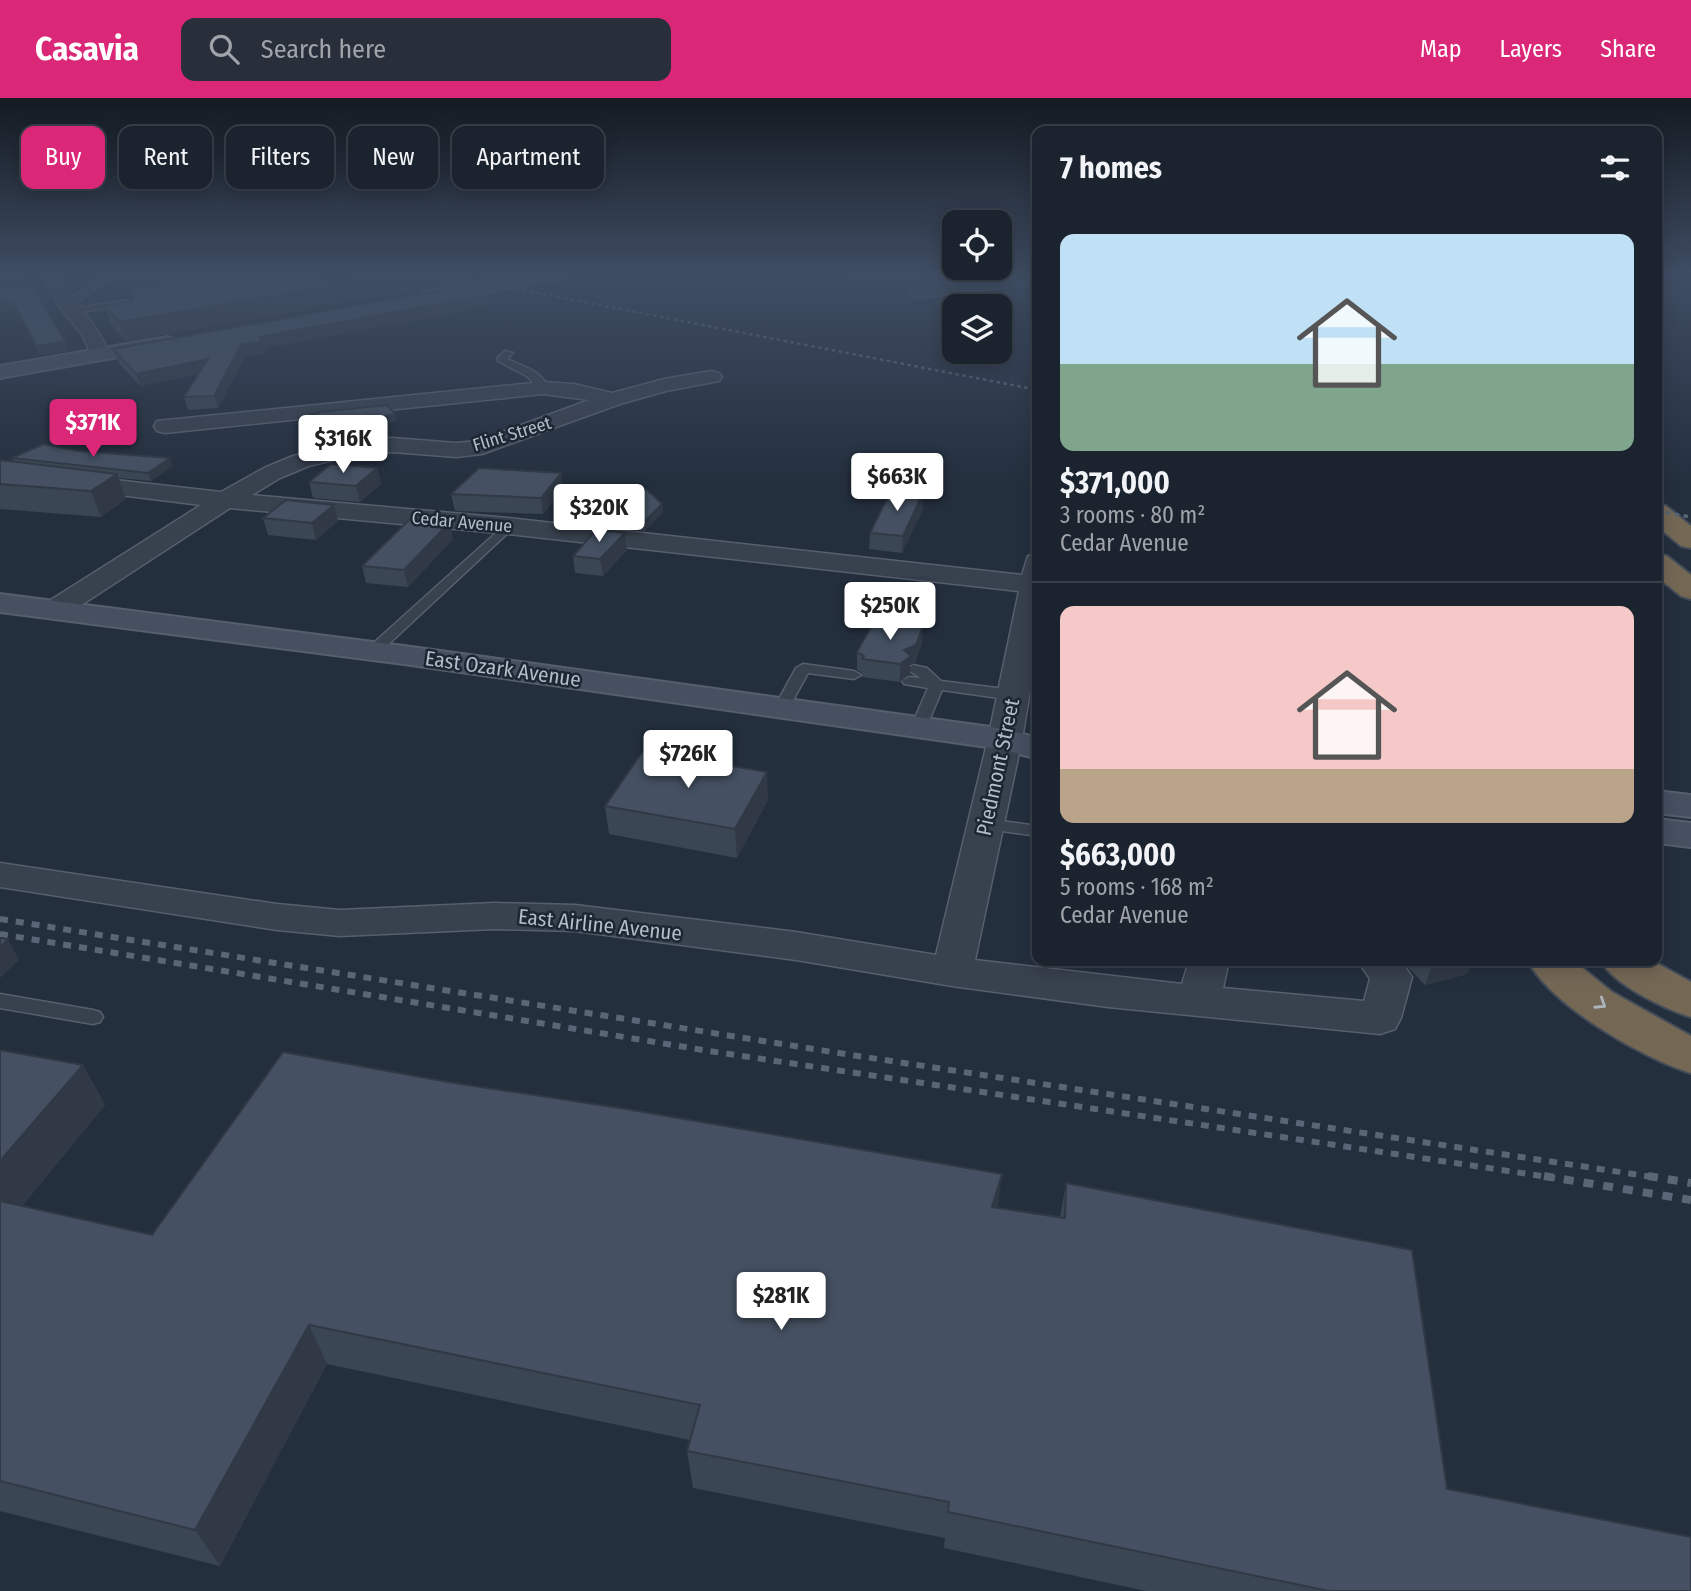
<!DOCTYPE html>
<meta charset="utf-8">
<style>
:root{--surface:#1b232e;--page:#282f3a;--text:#f1f3f6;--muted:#a0a4aa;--line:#39404a;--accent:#db2777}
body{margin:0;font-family:"Fira Sans Condensed",sans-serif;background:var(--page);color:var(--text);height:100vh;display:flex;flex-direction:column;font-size:26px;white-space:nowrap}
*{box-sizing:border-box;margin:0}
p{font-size:23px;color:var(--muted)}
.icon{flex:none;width:38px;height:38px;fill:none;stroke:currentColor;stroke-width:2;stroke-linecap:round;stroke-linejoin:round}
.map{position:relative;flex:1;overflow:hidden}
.panel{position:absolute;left:1032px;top:28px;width:630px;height:840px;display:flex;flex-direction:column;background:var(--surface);border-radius:14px;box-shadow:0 4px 18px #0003,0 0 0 2px var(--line)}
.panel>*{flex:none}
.banner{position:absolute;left:21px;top:28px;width:665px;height:63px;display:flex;gap:14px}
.tools{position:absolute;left:942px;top:112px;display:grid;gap:14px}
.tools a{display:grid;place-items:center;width:70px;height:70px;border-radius:14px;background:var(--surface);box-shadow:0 4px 18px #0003,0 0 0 2px var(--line);font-size:35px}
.price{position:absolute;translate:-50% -60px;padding:0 16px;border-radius:7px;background:#fff;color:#222;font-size:23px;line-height:46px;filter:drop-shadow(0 2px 4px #0008)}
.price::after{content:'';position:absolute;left:50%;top:42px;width:21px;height:16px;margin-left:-10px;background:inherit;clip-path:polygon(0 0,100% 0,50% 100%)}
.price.active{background:var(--accent);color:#fff}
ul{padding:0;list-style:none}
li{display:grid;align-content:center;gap:14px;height:371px;padding:0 28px}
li+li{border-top:2px solid var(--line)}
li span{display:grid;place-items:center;height:217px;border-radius:14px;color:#555}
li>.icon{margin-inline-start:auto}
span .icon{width:126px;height:126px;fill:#fffc;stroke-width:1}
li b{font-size:30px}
h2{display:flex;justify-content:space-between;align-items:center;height:84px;padding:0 28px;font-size:30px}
.tag{padding:0 24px;border-radius:14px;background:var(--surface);box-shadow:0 4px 18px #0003,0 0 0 2px var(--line);font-size:24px;line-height:63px}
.tag.active{background:var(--accent);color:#fff}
header{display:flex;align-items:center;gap:42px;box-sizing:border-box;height:98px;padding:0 35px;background:var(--accent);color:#fff}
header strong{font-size:33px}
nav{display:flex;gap:38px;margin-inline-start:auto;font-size:24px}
.search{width:490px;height:63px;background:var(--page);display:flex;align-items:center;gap:18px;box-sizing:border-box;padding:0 24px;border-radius:14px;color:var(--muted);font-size:26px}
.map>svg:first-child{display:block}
</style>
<header>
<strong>Casavia</strong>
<div class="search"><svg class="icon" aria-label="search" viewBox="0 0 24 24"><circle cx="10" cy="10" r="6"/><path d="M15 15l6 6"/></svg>Search here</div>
<nav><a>Map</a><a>Layers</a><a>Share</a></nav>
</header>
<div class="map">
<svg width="1691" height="1493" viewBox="0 0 1691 1493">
<rect width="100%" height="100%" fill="#242f3e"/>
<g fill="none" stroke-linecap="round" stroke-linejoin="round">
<defs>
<path id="lane" d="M 114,176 L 128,176 L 104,184 L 70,209 L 63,207 L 98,180 Z
M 129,202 L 132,207 L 71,215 L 67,212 Z
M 505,253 L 513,255 L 507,261 C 521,268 547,274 547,292 L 539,292 L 528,279 L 498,263 L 498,259 Z
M 508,424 L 514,428 L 512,431 L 378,556 L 368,556 L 368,550 Z
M 803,566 L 854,573 L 861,577 L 854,581 L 808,575 L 787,613 L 777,613 L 774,610 L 796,570 Z
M 913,567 L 927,570 L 941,583 L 1013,592 L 1021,597 L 1013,602 L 942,592 L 925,632 L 913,632 L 911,629 L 928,590 L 904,586 L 902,583 L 909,579 L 921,580 L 906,571 Z
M 986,721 L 1038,728 L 1038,738 L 980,730 L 977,726 L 980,722 Z
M 0,896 L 93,912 L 100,914 L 103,919 L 100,924 L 93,926 L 0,910 Z"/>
<path id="street" d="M 42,176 L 59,176 C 75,205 98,227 110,257 L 107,261 L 93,261 L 83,238 L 58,207 Z
M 1027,176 L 1038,176 L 1038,185 L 916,200 L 907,195 L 916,190 Z
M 712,273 L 719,275 L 722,279 L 719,283 L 666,293 L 620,306 L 482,356 L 456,359 L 393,354 L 362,355 L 309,368 L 280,380 L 252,397 L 508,420 L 1022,477 L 1028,458 L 1038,456 L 1038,545 L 1022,641 L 975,862 L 1182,886 L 1189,863 L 1229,863 L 1223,890 L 1364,903 L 1370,881 L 1358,863 L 1401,863 L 1412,879 L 1401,920 L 1395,931 L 1380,936 L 1108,909 L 952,888 L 796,862 L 575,833 L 494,831 L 340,838 L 277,832 L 0,789 L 0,765 L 277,806 L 340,812 L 494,805 L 575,807 L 796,834 L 936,857 L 988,641 L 1019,493 L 508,436 L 230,410 L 66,517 L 56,520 L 46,517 L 42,511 L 46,505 L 201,407 L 71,391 L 62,389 L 59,384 L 62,379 L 71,377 L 221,394 L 264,370 L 293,358 L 362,341 L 393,340 L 456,345 L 478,343 L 589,302 L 543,296 L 165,335 L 157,333 L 154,328 L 157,323 L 543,284 L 574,286 L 612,295 L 664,281 Z"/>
<path id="secondary" d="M 526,176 L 567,176 L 558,181 L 426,205 L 417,199 L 426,193 Z
M 167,239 L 174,241 L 177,245 L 174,249 L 0,280 L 0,268 Z
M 0,496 L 404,548 L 1005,631 L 1038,640 L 1038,661 L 1001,651 L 404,566 L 0,514 Z
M 1657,693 L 1691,697 L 1691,719 L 1657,715 Z
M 1657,721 L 1691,725 L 1691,749 L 1657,745 Z"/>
<path id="highway" d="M 1657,406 L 1666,408 L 1691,428 L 1691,450 L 1681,448 L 1657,428 Z
M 1657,456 L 1667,458 L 1691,477 L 1691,501 L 1681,498 L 1657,479 Z
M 1528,863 L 1574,863 L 1612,894 L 1691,938 L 1691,975 C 1642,960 1552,908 1528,863 Z
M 1601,863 L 1653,863 L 1691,884 L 1691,919 C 1665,911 1614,887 1601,863 Z"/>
</defs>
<use href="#lane" stroke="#565f6c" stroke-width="3"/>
<use href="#street" stroke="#565f6c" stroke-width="3"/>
<use href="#secondary" stroke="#565f6c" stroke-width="4"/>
<use href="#highway" stroke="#434c59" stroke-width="4"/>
<use href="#lane" fill="#38414e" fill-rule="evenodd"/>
<use href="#street" fill="#38414e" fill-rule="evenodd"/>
<use href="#secondary" fill="#465061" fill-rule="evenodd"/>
<use href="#highway" fill="#746855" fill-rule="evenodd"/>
<path stroke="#5a6575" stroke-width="2.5" stroke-dasharray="3.5 3.5" stroke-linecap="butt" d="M 440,176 L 1038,292"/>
<path stroke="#5a6575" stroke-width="3.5" stroke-dasharray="4.5 4.5" stroke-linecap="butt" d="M 1657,413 L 1691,419"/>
<path stroke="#5a6575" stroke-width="6" stroke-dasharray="8 8" stroke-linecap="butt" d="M 0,821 L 832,954 L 1659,1080
M 0,836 L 709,953 L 1555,1080"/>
<path stroke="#5a6575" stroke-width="8" stroke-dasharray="10 10" stroke-linecap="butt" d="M 1544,1078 L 1691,1102
M 1648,1078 L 1691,1085"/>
</g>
<path fill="#3b4654" d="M 372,176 L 446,176 L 448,187 L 126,243 L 111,227 L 104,208 L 133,203 L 134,190 L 131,181 L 324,184 L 340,186 Z
M 842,176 L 982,176 L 859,189 Z
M 1038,178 L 1038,192 L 1032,188 L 1033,179 Z
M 0,191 L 65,243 L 68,253 L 40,257 L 16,212 Z
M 488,197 L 490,208 L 265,250 L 266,255 L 245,259 L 218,310 L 188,312 L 184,299 L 199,276 L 140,288 L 118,264 L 113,251 Z
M 78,353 L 173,368 L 151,383 L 119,380 L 126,401 L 101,419 L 0,411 L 0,362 L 14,364 L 12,360 Z
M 377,370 L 381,386 L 360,404 L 313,400 L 309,384 Z
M 563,391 L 543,416 L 455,413 L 451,396 Z
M 923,395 L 923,411 L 902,455 L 869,451 L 870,435 Z
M 662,406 L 663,414 L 645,433 L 617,429 L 616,421 Z
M 263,420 L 338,423 L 316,442 L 268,437 Z
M 453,441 L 408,489 L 366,485 L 362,468 Z
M 627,452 L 603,478 L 575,475 L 573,458 Z
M 922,545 L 915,565 L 910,567 L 910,576 L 900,584 L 862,579 L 862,575 L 857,572 L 857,554 Z
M 768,702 L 737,760 L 609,736 L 605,708 Z
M 1402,863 L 1472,863 L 1467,876 L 1425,887 Z
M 0,952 L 83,967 L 105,1007 L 22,1108 L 152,1137 L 997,1110 L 1060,1119 L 1066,1085 L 1447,1391 L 1691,1493 L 1146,1493 L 944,1450 L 945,1440 L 693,1390 L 687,1353 L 690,1342 L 327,1266 L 220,1468 L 0,1413 Z"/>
<path fill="#303945" d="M 5,176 L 27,176 L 28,181 L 0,186 L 0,177 Z
M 163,176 L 274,176 L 137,199 L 131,181 Z
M 402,176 L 446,176 L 448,187 L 126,243 L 119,224 Z
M 896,176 L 982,176 L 859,189 L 859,180 Z
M 488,197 L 490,208 L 265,250 L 266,255 L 245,259 L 218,310 L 214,298 L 241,247 L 259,239 Z
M 12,203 L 16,212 L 0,214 L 0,205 Z
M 65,243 L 68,253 L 40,257 L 37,248 Z
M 208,261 L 212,274 L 140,288 L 136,276 Z
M 395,316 L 397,323 L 311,341 L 309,334 Z
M 170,360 L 173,368 L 151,383 L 148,375 Z
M 377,370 L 381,386 L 360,404 L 356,388 Z
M 561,375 L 563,391 L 543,416 L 541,400 Z
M 117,376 L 126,401 L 101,419 L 91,393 Z
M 923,395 L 923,411 L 902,455 L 903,438 Z
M 662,406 L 663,414 L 645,433 L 644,424 Z
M 334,407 L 338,423 L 316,442 L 312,425 Z
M 450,424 L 453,441 L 408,489 L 404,472 Z
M 625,435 L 627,452 L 603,478 L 600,461 Z
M 923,528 L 922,545 L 915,565 L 910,567 L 910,576 L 900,584 L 900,566 L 904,552 Z
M 767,674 L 768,702 L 737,760 L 735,731 Z
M 8,841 L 19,862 L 0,880 L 0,849 Z
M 1449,863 L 1472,863 L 1467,876 L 1425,887 L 1432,867 Z
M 83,967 L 105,1007 L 0,1134 L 0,1063 Z
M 1002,1076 L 997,1116 L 992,1109 Z
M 309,1227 L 327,1266 L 220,1468 L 195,1432 Z"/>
<path fill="#455162" stroke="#303945" stroke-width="2" d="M 131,176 L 163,176 L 131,181 Z
M 243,176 L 312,176 L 324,184 L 334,183 L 340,186 L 372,176 L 402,176 L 119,224 L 104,208 L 133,203 L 132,190 Z
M 854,176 L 896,176 L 859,180 Z
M 31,187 L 65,243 L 37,248 L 12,203 L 0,205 L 0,191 Z
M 472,187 L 488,197 L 259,239 L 263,243 L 241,247 L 214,298 L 184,299 L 208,261 L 136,276 L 113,251 Z
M 387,307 L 395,316 L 309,334 L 305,320 L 320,314 Z
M 44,346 L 78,353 L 170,360 L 148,375 L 12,360 Z
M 0,362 L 117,376 L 91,393 L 0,386 Z
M 331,366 L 377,370 L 356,388 L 309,384 Z
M 479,370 L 561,375 L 541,400 L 451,396 Z
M 646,391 L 662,406 L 644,424 L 616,421 Z
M 891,393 L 923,395 L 903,438 L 870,435 Z
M 286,402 L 334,407 L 312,425 L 263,420 Z
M 410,421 L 450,424 L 404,472 L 362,468 Z
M 596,432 L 625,435 L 600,461 L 573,458 Z
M 875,522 L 923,528 L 916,547 L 904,552 L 911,558 L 900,566 L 862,561 L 864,558 L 857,554 Z
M 643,653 L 767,674 L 735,731 L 605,708 Z
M 0,840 L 8,841 L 0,849 Z
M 1428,863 L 1449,863 L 1432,867 Z
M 0,952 L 83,967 L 0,1063 Z
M 283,954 L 448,984 L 626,1011 L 1002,1076 L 992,1109 L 1065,1120 L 1066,1085 L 1412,1152 L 1447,1391 L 1691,1439 L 1691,1493 L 1329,1493 L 948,1414 L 949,1404 L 687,1353 L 700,1307 L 309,1227 L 195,1432 L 0,1383 L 0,1103 L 152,1137 Z"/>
<defs><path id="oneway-chevron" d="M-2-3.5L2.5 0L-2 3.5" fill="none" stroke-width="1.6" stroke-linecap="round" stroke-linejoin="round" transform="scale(1.75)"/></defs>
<use stroke="#aeb4bd" href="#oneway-chevron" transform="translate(1601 906) rotate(33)"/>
<linearGradient id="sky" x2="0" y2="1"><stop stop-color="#141a22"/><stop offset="0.46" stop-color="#3f4d63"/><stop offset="1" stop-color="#3f4d63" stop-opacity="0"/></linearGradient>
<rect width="1691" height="385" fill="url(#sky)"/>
<g text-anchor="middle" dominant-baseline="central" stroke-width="5" stroke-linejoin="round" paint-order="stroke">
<g font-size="18" fill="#b4bcc9" stroke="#1d2633">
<text transform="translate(512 336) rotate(-17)">Flint Street</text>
<text transform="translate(462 424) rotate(5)">Cedar Avenue</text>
</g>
<g font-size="21" fill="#b4bcc9" stroke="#1d2633">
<text transform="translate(503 571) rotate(8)">East Ozark Avenue</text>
<text transform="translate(998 669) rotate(-78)">Piedmont Street</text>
<text transform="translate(600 827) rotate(6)">East Airline Avenue</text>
</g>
</g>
</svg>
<div class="tools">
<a><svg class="icon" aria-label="locate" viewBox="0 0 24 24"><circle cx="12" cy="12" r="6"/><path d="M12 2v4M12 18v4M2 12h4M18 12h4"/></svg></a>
<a><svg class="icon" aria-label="layers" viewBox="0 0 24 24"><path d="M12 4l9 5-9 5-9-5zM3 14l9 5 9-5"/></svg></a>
</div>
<b class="price active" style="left:93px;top:361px">$371K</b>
<b class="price" style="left:343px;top:377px">$316K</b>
<b class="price" style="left:897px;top:415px">$663K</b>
<b class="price" style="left:599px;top:446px">$320K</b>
<b class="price" style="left:890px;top:544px">$250K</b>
<b class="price" style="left:688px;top:692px">$726K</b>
<b class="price" style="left:781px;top:1234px">$281K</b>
<div class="banner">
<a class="tag active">Buy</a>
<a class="tag">Rent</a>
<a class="tag">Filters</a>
<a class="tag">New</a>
<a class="tag">Apartment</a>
</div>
<section class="panel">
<h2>7 homes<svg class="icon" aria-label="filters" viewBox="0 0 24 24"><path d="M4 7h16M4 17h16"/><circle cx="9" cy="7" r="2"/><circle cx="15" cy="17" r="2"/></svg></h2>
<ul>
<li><span style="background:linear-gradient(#bfe0f5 60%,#7fa58c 0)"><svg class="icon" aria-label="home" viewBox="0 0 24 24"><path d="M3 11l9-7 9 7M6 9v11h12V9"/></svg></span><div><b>$371,000</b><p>3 rooms · 80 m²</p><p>Cedar Avenue</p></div></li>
<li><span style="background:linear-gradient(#f6c9c9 75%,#b9a48a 0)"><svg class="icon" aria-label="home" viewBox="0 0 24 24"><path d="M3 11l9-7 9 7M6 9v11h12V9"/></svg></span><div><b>$663,000</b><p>5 rooms · 168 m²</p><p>Cedar Avenue</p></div></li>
</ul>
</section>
</div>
